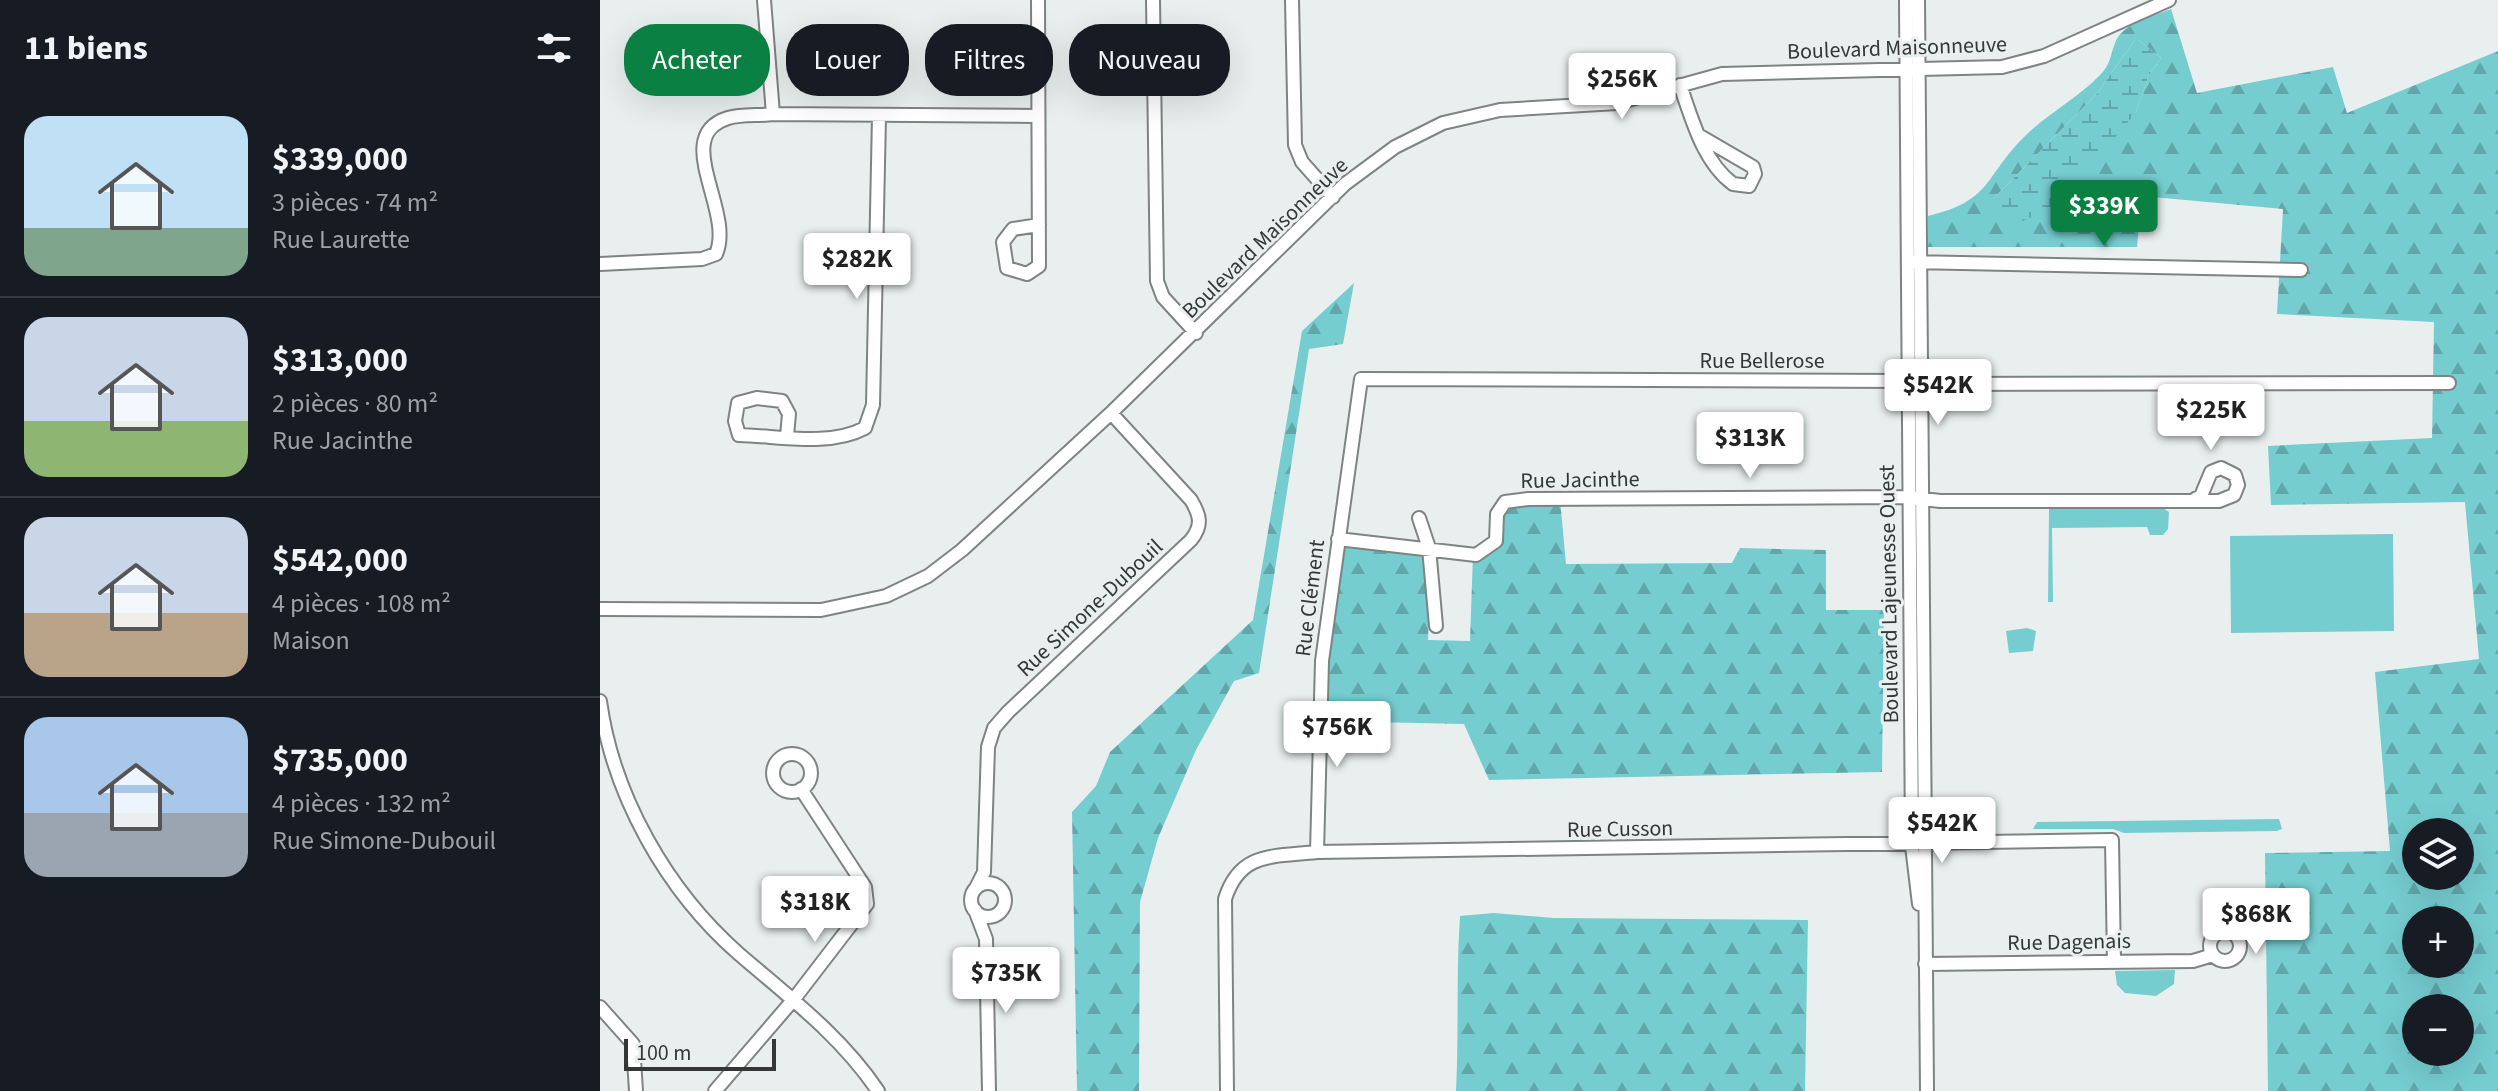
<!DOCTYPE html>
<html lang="fr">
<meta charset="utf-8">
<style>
:root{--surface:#171b24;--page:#242831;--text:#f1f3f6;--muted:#9ea1a6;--line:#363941;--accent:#0b8043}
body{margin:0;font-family:"Source Sans 3",sans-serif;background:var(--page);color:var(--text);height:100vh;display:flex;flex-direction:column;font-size:30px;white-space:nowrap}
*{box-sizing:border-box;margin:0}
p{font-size:26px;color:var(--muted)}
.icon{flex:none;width:44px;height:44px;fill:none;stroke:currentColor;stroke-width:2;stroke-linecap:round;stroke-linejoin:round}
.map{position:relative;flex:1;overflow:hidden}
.drawer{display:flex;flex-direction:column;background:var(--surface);width:600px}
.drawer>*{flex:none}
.banner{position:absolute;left:24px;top:24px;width:760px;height:72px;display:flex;gap:16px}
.tools{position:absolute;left:1802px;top:818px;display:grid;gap:16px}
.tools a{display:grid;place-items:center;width:72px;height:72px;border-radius:50%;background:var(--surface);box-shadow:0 8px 32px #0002;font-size:40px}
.scale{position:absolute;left:24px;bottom:20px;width:152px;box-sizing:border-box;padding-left:8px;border:4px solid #353737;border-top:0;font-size:22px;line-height:28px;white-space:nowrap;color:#353737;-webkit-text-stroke:6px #e9efef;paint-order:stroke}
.price{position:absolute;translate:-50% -68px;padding:0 18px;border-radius:8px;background:#fff;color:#222;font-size:26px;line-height:52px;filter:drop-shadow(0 2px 4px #0008)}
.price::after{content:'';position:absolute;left:50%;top:48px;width:24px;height:18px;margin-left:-12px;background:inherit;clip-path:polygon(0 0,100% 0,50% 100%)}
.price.current{background:var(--accent);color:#fff}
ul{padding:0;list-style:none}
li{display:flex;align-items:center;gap:24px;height:200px;padding:0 24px}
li+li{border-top:2px solid var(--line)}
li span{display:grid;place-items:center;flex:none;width:224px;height:160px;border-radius:24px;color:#555}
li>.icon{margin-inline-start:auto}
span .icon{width:96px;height:96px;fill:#fffc;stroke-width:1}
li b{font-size:34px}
h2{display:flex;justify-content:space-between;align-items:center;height:96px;padding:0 24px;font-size:34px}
.pill{padding:0 28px;border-radius:32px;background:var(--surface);box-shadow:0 8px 32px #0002;font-size:28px;line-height:72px}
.pill.current{background:var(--accent);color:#fff}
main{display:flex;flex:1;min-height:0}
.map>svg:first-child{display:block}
</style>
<main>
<section class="drawer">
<h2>11 biens<svg class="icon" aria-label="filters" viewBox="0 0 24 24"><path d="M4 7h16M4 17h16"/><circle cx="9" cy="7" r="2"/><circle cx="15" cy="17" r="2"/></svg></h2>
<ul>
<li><span style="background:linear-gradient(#bfe0f5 70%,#7fa58c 0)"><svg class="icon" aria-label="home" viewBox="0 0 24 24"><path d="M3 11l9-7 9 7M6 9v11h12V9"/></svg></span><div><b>$339,000</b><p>3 pièces · 74 m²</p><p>Rue Laurette</p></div></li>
<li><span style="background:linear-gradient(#c9d6e8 65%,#8fb573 0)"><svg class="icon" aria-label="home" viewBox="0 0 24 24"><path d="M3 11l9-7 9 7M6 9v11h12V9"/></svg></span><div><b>$313,000</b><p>2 pièces · 80 m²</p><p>Rue Jacinthe</p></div></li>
<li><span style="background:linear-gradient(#c9d6e8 60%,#b9a48a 0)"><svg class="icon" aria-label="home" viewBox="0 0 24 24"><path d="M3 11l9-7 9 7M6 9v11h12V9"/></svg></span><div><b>$542,000</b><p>4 pièces · 108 m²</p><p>Maison</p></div></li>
<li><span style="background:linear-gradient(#a9c7e8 60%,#9aa5b1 0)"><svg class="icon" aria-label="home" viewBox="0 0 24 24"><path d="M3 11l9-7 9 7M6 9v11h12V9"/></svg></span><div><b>$735,000</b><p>4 pièces · 132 m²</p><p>Rue Simone-Dubouil</p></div></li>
</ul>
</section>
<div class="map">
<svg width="1898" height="1091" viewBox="0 0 1898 1091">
<defs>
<pattern id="forest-firs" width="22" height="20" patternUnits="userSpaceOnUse" patternTransform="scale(2)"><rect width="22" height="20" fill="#75cdd0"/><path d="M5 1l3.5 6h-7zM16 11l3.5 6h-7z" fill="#61a7aa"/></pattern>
<pattern id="wetland-marsh" width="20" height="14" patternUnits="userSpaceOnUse" patternTransform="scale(2)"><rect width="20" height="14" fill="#75cdd0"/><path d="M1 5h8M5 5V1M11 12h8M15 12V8" fill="none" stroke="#61a7aa"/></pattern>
</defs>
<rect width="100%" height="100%" fill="#e9efef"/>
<path fill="#75cdd0" d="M 1563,508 L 1569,512 L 1568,529 L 1563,535 L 1550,535 L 1547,527 L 1452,528 L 1453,602 L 1448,602 L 1449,509 Z
M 1793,534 L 1794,631 L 1631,633 L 1630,536 Z
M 1427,628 L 1436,631 L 1433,651 L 1409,653 L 1406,631 Z
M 1679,819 L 1682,829 L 1677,831 L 1524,833 L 1513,829 L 1433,829 L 1437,822 Z
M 1575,970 L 1574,984 L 1556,996 L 1525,993 L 1517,985 L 1515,971 Z"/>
<path fill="url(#forest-firs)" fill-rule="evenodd" d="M 1571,9 L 1597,93 L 1733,67 L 1747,113 L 1898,51 L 1898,1091 L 1668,1091 L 1665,853 L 1790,851 L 1775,672 L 1879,659 L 1865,502 L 1671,505 L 1668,446 L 1832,438 L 1834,322 L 1677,314 L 1683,209 L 1542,196 L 1537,247 L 1328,247 L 1328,216 C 1392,201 1384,177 1424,137 C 1447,114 1477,99 1500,75 C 1511,64 1510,56 1515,43 C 1522,23 1554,16 1571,9 ZM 1536,38 L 1561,58 L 1549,75 L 1536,112 L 1393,199 L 1496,95 ZM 1816,832 L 1860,832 L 1860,876 L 1816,876 ZM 1816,920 L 1860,920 L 1860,964 L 1816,964 ZM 1816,1008 L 1860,1008 L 1860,1052 L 1816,1052 Z
M 754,283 L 743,344 L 709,349 L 659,673 L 634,681 L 596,750 L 558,838 L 540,902 L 539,1091 L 477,1091 L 472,812 L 496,786 L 510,752 L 653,620 L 702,331 Z
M 960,499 L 966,564 L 1132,563 L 1140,548 L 1226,550 L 1226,610 L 1284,610 L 1282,772 L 889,780 L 864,724 L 725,721 L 721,664 L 738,539 L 831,552 L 828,640 L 870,641 L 873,554 L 896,539 L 906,503 Z
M 894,913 L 954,918 L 1208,920 L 1205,1091 L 856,1091 C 859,1032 856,974 860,916 Z"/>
<path fill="url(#wetland-marsh)" d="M 1536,38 L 1561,58 L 1549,75 L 1536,112 L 1460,204 L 1420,222 L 1393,208 L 1393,199 L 1496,95 Z"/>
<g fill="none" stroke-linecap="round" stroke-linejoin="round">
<defs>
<path id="minor" d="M 164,0 L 173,114
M 438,0 L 439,266 L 427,274 L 407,268 L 403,242 L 413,229 L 439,225
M 553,0 L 557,281 L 563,297 L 596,333
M 692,0 L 695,145 L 702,162 L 733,197
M 1306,0 L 1312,846 L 1319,904
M 1318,0 L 1327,1091
M 1080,85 C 1092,119 1103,162 1133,184 L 1149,186 L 1155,174 L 1153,167 L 1098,135
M 1312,262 L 1701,270
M 0,264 L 102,259 L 116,254 C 135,211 70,136 128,118 C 142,114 159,116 173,114 L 438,116
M 187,436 L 189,414 L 182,401 L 157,398 L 138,403 L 135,421 L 139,435 C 180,436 229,447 265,428 L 273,405 L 279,116
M 819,518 L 829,548 L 836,626
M 738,539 L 876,555 L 896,541 L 897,514 L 905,502 L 928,499 L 1307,497 L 1340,501 L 1619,501 L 1634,495 L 1638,485 L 1635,475 L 1621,468 L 1611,472 L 1601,496 L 1595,499
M 0,609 L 221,610 L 286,596 L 328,576 L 362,550 L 511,413 L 745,184 L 795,147 L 843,123 L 900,110 L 1017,103 L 1122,74 L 1402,67 L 1444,56 L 1569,0
M 0,701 C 13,796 67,891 139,954 C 189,997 241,1036 278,1091
M173 773a19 19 0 1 1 38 0a19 19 0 1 1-38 0Z
M 717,852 L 1512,840 L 1514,962
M371 900a17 17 0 1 1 34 0a17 17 0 1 1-34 0Z
M 376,888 L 384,872 L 388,747 L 394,728 L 408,712 L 591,540 C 603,525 600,515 591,500 L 511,413
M 375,910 L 386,939 L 389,1091
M1610 946a15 15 0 1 1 30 0a15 15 0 1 1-30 0Z
M 1325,964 L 1593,961 L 1613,955
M 0,1007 L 33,1044 L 36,1091
M 115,1091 L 194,999 L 267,904 L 265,887 L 201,789
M 627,1091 L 625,899 C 640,851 674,857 717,852 L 722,661 L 761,379 L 1306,381 L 1319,384 L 1849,383"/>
</defs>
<use href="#minor" stroke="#7e8383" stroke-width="16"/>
<use href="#minor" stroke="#fff" stroke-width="12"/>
</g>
<g text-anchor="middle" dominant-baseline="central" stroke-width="6" stroke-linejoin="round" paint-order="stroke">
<g font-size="22" fill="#353737" stroke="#e9efef">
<text transform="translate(1297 48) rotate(-2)">Boulevard Maisonneuve</text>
<text transform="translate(665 238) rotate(-44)">Boulevard Maisonneuve</text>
<text x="1162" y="361">Rue Bellerose</text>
<text transform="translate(980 480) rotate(-1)">Rue Jacinthe</text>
<text transform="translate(1289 594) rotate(-91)">Boulevard Lajeunesse Ouest</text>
<text transform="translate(710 598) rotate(-83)">Rue Clément</text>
<text transform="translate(490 608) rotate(-43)">Rue Simone-Dubouil</text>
<text transform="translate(1020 829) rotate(-1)">Rue Cusson</text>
<text transform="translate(1469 942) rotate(-1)">Rue Dagenais</text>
</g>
</g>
</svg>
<div class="tools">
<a><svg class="icon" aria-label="layers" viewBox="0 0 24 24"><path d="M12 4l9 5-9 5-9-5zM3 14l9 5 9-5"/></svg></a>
<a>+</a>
<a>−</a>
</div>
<div class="scale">100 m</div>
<b class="price" style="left:1022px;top:121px">$256K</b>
<b class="price current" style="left:1504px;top:248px">$339K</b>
<b class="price" style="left:257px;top:301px">$282K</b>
<b class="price" style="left:1338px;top:427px">$542K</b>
<b class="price" style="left:1611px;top:452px">$225K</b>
<b class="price" style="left:1150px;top:480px">$313K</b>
<b class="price" style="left:737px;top:769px">$756K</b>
<b class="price" style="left:1342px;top:865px">$542K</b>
<b class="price" style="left:215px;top:944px">$318K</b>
<b class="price" style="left:1656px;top:956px">$868K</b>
<b class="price" style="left:406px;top:1015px">$735K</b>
<div class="banner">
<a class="pill current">Acheter</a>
<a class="pill">Louer</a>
<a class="pill">Filtres</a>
<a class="pill">Nouveau</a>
</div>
</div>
</main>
